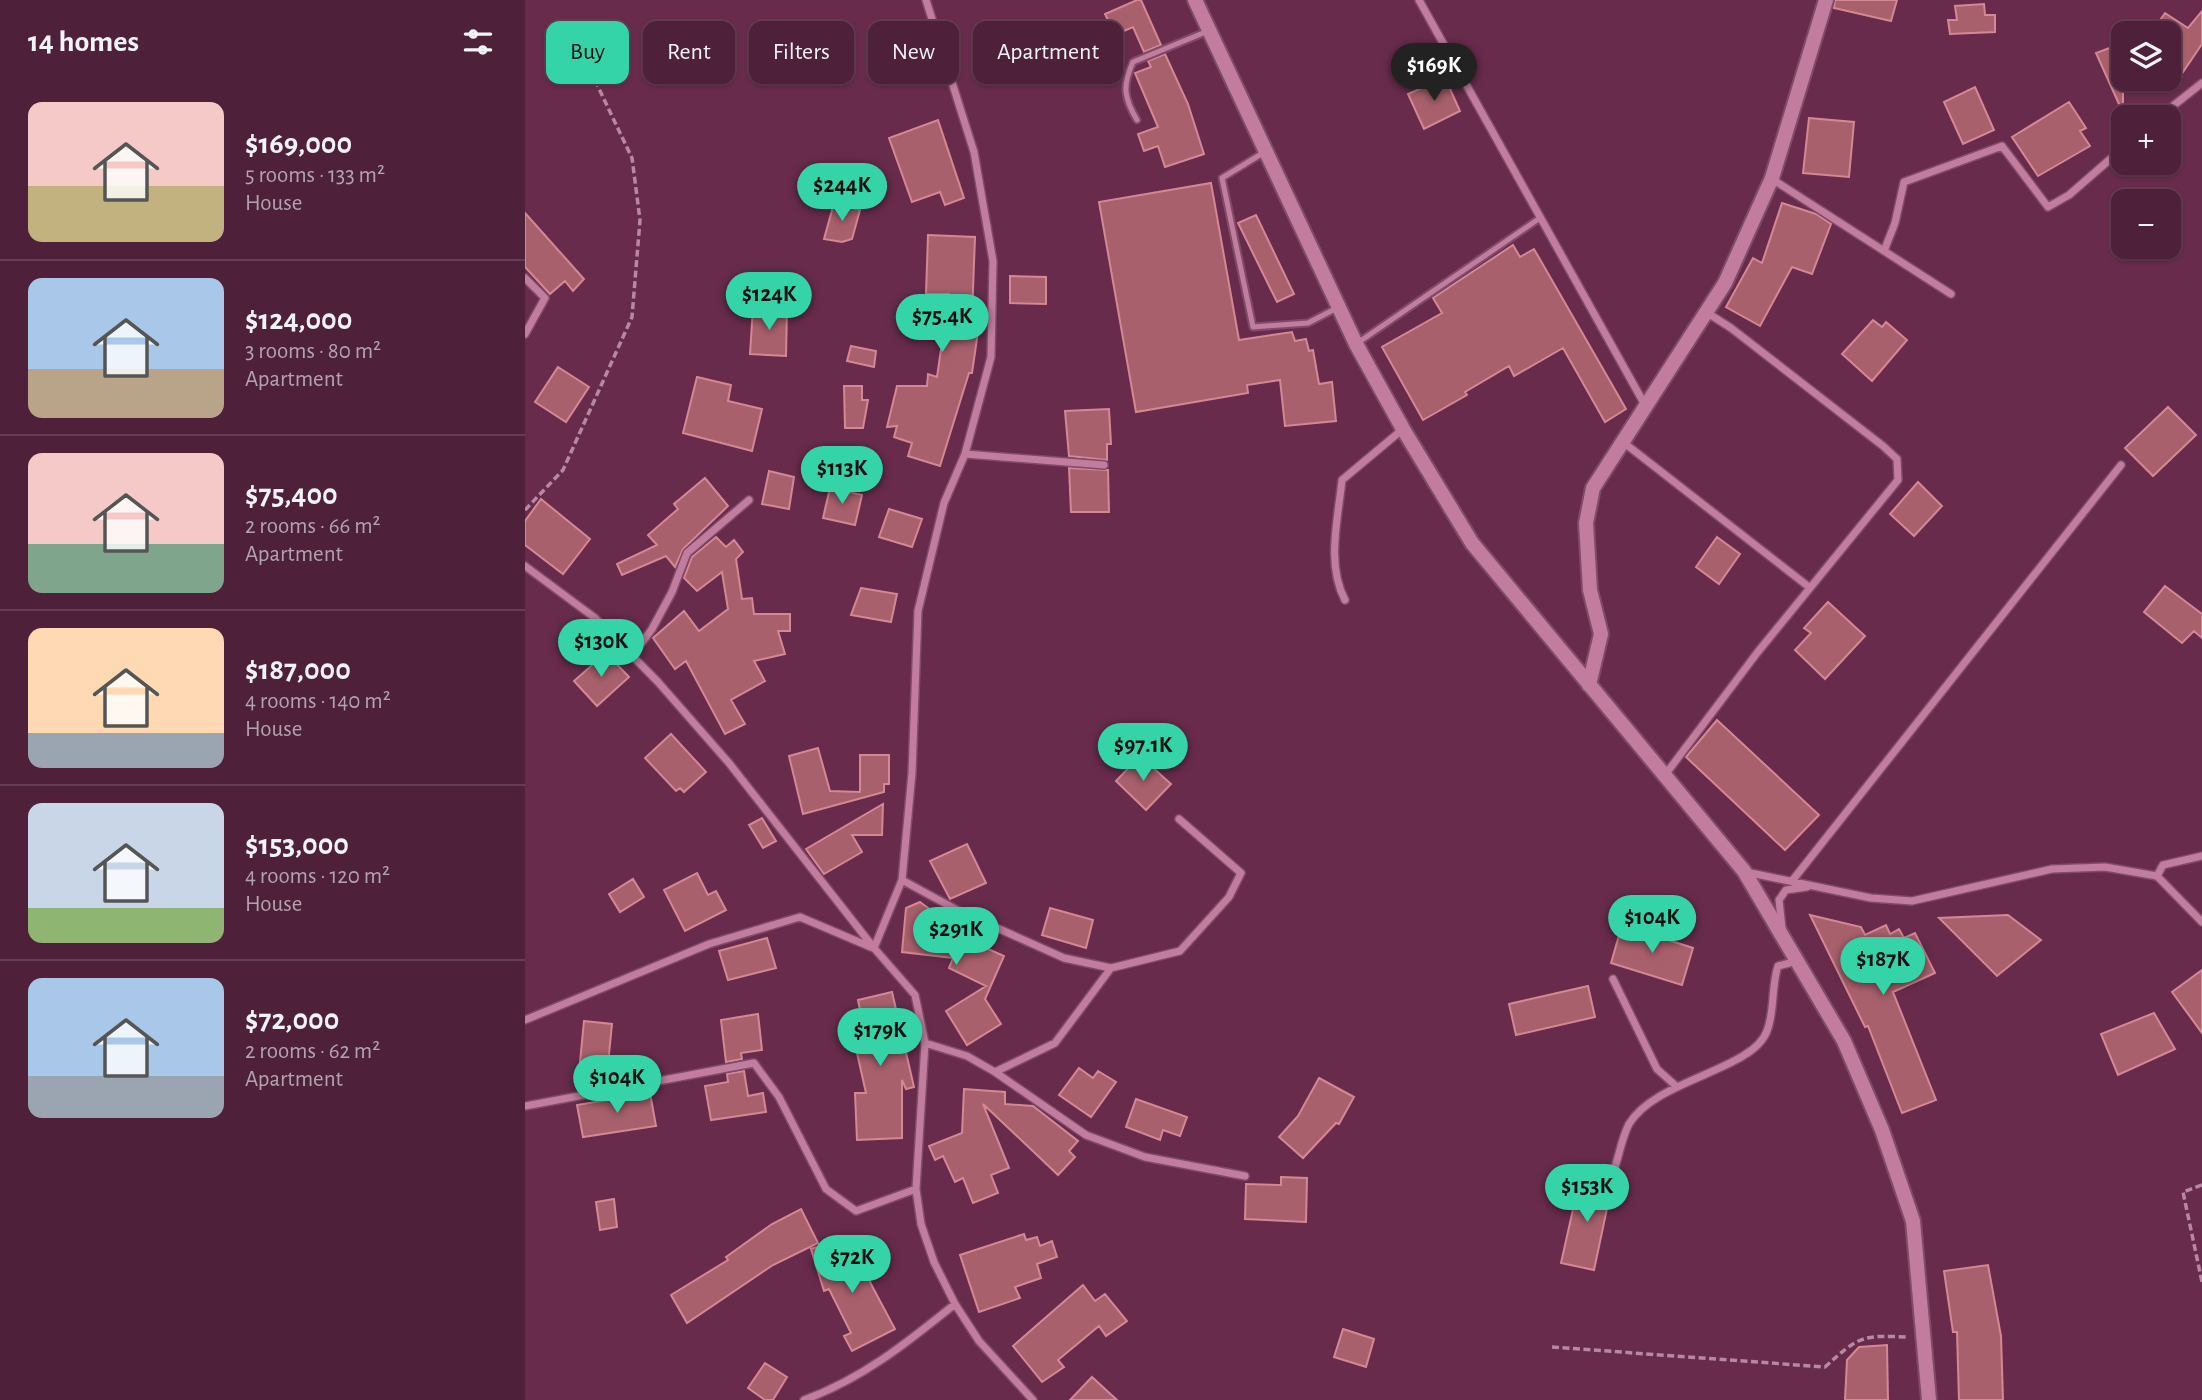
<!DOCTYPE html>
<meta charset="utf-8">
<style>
:root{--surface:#4e2039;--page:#582d44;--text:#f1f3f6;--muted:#b3a3ae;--line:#653e53;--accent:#34d4a8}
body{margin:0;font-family:"Alegreya Sans",sans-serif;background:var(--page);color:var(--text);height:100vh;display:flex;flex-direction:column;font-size:26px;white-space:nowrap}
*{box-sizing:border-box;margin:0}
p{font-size:23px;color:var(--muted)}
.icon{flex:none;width:38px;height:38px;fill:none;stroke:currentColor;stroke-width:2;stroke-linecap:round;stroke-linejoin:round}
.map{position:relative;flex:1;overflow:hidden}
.details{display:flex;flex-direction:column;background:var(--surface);width:525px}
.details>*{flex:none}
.guide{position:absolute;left:21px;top:21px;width:665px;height:63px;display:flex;gap:14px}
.tools{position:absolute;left:1586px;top:21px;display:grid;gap:14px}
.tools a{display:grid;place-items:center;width:70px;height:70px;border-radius:14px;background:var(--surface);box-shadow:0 2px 5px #0004,0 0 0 2px var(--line);font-size:35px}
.price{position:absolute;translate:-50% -60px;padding:0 16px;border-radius:24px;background:var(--accent);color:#111;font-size:23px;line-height:46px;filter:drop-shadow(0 2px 4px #0008)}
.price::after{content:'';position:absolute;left:50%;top:42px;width:21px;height:16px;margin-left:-10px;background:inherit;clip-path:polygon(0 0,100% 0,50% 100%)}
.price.current{background:#222;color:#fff}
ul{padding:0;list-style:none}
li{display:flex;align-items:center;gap:21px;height:175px;padding:0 28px}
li+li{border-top:2px solid var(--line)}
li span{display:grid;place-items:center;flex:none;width:196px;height:140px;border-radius:14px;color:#555}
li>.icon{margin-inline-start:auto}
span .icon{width:84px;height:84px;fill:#fffc;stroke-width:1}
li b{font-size:30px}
h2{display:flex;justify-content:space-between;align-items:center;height:84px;padding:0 28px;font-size:30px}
.tag{padding:0 24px;border-radius:14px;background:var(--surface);box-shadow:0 2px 5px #0004,0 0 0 2px var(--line);font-size:24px;line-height:63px}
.tag.current{background:var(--accent);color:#111}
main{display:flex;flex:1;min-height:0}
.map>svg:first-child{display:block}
</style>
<main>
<section class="details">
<h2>14 homes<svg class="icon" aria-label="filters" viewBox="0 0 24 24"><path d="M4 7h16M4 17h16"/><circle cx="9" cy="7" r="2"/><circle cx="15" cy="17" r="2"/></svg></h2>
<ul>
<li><span style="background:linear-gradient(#f6c9c9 60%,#c2b280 0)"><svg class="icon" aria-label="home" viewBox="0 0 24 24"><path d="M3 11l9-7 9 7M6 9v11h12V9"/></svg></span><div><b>$169,000</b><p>5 rooms · 133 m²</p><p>House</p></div></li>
<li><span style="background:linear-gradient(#a9c7e8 65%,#b9a48a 0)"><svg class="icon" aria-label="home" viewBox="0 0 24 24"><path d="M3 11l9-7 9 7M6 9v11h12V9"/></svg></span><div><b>$124,000</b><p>3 rooms · 80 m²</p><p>Apartment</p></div></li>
<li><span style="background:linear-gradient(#f6c9c9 65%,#7fa58c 0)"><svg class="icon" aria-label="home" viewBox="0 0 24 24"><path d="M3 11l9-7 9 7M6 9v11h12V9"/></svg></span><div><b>$75,400</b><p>2 rooms · 66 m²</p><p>Apartment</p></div></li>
<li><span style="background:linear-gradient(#ffd9b3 75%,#9aa5b1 0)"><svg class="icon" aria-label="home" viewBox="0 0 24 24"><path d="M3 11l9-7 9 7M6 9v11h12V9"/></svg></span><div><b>$187,000</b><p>4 rooms · 140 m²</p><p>House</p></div></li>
<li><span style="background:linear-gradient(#c9d6e8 75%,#8fb573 0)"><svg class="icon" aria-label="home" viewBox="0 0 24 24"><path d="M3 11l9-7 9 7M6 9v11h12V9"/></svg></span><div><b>$153,000</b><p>4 rooms · 120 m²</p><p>House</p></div></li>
<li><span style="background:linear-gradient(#a9c7e8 70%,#9aa5b1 0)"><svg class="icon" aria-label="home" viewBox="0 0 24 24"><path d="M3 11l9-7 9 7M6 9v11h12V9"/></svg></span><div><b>$72,000</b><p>2 rooms · 62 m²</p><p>Apartment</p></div></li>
</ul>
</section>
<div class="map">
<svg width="1677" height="1400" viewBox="0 0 1677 1400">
<rect width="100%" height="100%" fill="#682b4c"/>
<path fill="#a9606d" stroke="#d48794" stroke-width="2" d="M 612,0 L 616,0 L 636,45 L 619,52 L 608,27 L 590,35 L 580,14 Z
M 1310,0 L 1372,0 L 1366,21 L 1309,8 Z
M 1459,4 L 1460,15 L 1470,15 L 1470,32 L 1425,34 L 1423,20 L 1432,20 L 1430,6 Z
M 1677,11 L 1677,44 L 1658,72 L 1643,62 L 1643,33 L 1626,33 L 1640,13 L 1663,28 Z
M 1598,43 L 1598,113 L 1571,53 Z
M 640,54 L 663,104 L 679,154 L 640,167 L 633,146 L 619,151 L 613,134 L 633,127 L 610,73 L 626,67 L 623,61 Z
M 920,78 L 935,111 L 899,129 L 883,94 Z
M 1450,87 L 1469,130 L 1438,144 L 1419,102 Z
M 1544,102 L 1561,128 L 1555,131 L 1565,146 L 1513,176 L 1487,137 Z
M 1284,118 L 1329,122 L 1324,177 L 1278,173 Z
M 413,120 L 439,198 L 420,205 L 415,192 L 387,202 L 364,138 Z
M 686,183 L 714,340 L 767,332 L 770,341 L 781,339 L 784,351 L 788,350 L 794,384 L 807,382 L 811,421 L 760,426 L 755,380 L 722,385 L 723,393 L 611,412 L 574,202 Z
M 309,203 L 335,210 L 327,239 L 317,242 L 299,239 Z
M 1257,203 L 1291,214 L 1306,224 L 1287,274 L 1267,267 L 1235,326 L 1201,307 L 1228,258 L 1237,263 Z
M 0,213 L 59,279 L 48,291 L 40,281 L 25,294 L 0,267 Z
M 731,215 L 769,294 L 752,302 L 713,223 Z
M 403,235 L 450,237 L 447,317 L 455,318 L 447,373 L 444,373 L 415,466 L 383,456 L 387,443 L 369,437 L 372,426 L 362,427 L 372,386 L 402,386 L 403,374 L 412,377 L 424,294 L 401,294 Z
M 988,245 L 995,257 L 1009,249 L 1101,409 L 1080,422 L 1038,348 L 989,376 L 984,366 L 940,392 L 942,395 L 898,420 L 857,347 L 917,313 L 908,298 Z
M 485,276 L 521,277 L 521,304 L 485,303 Z
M 228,307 L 262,309 L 261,356 L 225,354 Z
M 1348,320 L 1357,327 L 1361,322 L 1382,340 L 1347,381 L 1317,354 Z
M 326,346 L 351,351 L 349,367 L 322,361 Z
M 33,367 L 64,387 L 41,422 L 10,402 Z
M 172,377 L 206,385 L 203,401 L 237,409 L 227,451 L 158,433 Z
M 319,386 L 337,386 L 337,400 L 343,400 L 338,428 L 320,428 Z
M 1643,407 L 1671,435 L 1628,476 L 1600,448 Z
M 584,409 L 586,444 L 582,444 L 582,460 L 544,456 L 540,411 Z
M 544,468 L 583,470 L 584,512 L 546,512 Z
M 244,471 L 269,477 L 264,509 L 237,504 Z
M 180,478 L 203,506 L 158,549 L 150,567 L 141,556 L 97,575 L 92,564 L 132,545 L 123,535 L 153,509 L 149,504 Z
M 1393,482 L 1417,506 L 1389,536 L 1365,514 Z
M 305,488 L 337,495 L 330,525 L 298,518 Z
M 16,499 L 65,539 L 38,574 L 0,545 L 0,521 Z
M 364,509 L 397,519 L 387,547 L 354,537 Z
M 191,537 L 201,547 L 209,540 L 218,552 L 211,559 L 217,599 L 227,598 L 229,614 L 265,614 L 265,631 L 253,631 L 260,654 L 229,661 L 240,681 L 206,700 L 220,724 L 200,734 L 161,661 L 150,669 L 128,638 L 159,611 L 174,631 L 203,609 L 197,572 L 172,591 L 159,578 L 167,557 Z
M 1192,537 L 1215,554 L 1194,584 L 1171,567 Z
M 1640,586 L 1677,614 L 1677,638 L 1669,631 L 1657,643 L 1619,612 Z
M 336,588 L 372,594 L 366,622 L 326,615 Z
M 1303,602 L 1340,636 L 1300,679 L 1270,650 L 1286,633 L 1279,628 Z
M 81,653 L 104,677 L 72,706 L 49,681 Z
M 1192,720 L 1294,815 L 1260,850 L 1161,757 Z
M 146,734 L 181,772 L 159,792 L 155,788 L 151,791 L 120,758 Z
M 293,748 L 305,791 L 335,792 L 335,755 L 364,755 L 364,784 L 359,784 L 359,792 L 278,814 L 264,756 Z
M 615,756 L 646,784 L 621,810 L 591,781 Z
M 358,804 L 357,835 L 327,835 L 337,852 L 299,874 L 281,849 Z
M 237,818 L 251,841 L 238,848 L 224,825 Z
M 442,844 L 461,883 L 425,899 L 405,861 Z
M 172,873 L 183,895 L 191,891 L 201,910 L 160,931 L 139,890 Z
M 108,879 L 119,897 L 95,912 L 84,894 Z
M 395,902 L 429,927 L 429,934 L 479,956 L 460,999 L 476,1024 L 442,1045 L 421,1011 L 461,986 L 424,968 L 428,958 L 377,952 L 381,908 Z
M 525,908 L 568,920 L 561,948 L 517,935 Z
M 1285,915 L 1336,927 L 1340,935 L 1361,925 L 1365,934 L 1374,929 L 1379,938 L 1390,933 L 1410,973 L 1368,992 L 1411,1100 L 1377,1113 L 1343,1026 L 1340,1027 Z
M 1483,915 L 1516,940 L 1472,976 L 1414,918 Z
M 1097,925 L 1168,948 L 1157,985 L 1086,963 Z
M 242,938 L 251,968 L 203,980 L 194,951 Z
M 1677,970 L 1677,1033 L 1647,992 Z
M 1063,986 L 1070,1017 L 991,1035 L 984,1004 Z
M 367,992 L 389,1087 L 381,1089 L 377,1080 L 377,1138 L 332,1140 L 330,1093 L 341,1093 L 323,1013 L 335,1010 L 333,1000 Z
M 1629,1013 L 1650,1049 L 1593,1075 L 1576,1034 Z
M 233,1014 L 237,1050 L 216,1053 L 217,1059 L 201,1062 L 196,1020 Z
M 59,1021 L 87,1024 L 82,1075 L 54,1072 Z
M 554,1068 L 568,1078 L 573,1071 L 591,1082 L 566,1117 L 534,1095 Z
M 219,1071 L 223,1096 L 238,1093 L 241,1112 L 186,1120 L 180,1086 L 203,1082 L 202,1074 Z
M 794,1078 L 829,1097 L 814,1124 L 811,1123 L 778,1158 L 754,1137 L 773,1116 Z
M 439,1089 L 480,1092 L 480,1104 L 508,1106 L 553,1141 L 544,1151 L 550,1157 L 533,1175 L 458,1104 L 484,1168 L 466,1175 L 473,1193 L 448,1203 L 438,1178 L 430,1182 L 418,1156 L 410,1160 L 404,1146 L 437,1133 Z
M 125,1093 L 131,1126 L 58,1137 L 52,1105 Z
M 611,1099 L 662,1117 L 655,1136 L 638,1130 L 635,1140 L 601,1127 Z
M 756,1177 L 782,1178 L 781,1222 L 720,1219 L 721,1184 L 756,1185 Z
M 1055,1178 L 1087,1185 L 1069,1270 L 1036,1263 Z
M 89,1199 L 92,1227 L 75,1230 L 71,1202 Z
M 276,1209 L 293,1243 L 248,1265 L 162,1323 L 146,1295 L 203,1260 L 201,1257 L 247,1224 Z
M 499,1234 L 501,1240 L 512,1237 L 515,1246 L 527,1241 L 532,1257 L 512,1264 L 516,1278 L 490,1287 L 495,1298 L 454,1312 L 435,1255 Z
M 316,1240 L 323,1263 L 337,1258 L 346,1284 L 370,1329 L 327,1351 L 319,1336 L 326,1333 L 304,1289 L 299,1291 L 286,1249 Z
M 1463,1265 L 1476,1336 L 1478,1400 L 1434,1400 L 1432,1332 L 1428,1332 L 1419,1271 Z
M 558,1285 L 570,1301 L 580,1294 L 602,1321 L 581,1336 L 574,1326 L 533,1360 L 539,1367 L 517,1382 L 488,1346 Z
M 818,1329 L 849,1339 L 841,1367 L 809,1357 Z
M 1362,1345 L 1363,1400 L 1320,1400 L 1322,1360 L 1334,1347 Z
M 240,1363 L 262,1377 L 248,1400 L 240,1400 L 223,1388 Z
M 567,1377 L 592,1400 L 545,1400 Z"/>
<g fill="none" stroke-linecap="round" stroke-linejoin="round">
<defs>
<path id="lane" d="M 612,120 C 599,98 597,86 608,62 L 683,31
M 738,153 L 697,178 L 728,327 L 783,323 L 812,308
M 831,344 L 1015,218"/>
<path id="street" d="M 894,0 L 1120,405
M 1634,117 L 1677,83
M 1247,179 L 1426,294
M 1359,251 L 1370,223 L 1379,182 L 1477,146 L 1523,207 L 1544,195 L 1598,148
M 0,278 L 20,298 L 0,334
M 1098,442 L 1284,587
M 440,454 L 579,465
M 0,566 L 70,618 L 133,682 L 204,763 L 349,948 L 390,995 L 400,1043 L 391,1189 L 396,1224 L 409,1262 L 430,1304 L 454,1341 L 508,1400
M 820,600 C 801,564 813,519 817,480 L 878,429
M 107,656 L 127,629 L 147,592 L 162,553 L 224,500
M 1140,775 L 1232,653 L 1373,480 L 1372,459 L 1358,446 L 1206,328 L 1181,312
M 1221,872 L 1346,898 L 1387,901 L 1527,869 L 1580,867 L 1632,876 L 1677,922
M 1632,876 L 1638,865 L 1677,856
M 377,880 L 432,910 L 539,958 L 586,968
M 1267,881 L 1596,465
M 1257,928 L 1254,900 L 1261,890 L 1282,887
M 349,948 L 377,880 L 387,773 L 393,611 L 419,503 L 440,454 L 466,357 L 468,261 L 449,152 L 401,0
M 1088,979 L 1132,1069 L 1151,1086
M 0,1020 L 184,944 L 275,917 L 348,948
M 400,1043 L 442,1056 L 470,1072 L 561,1135 L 620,1157 L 720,1176
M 470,1072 L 530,1043 L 586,968 L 655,951 L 704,897 L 716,873 L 654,819
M 0,1106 L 229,1063 L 254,1097 L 301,1189 L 331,1211 L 391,1189
M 1089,1170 C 1094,1156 1097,1137 1104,1124 C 1131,1079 1227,1071 1242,1031 C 1250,1011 1246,987 1253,966 L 1272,961
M 279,1400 C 337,1379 383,1342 430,1304"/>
<path id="secondary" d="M 670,0 L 831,344 L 878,429 L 947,543 L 1219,871 L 1319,1041 L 1357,1130 L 1388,1221 L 1404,1400
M 1064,685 L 1076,634 L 1065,590 L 1061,523 L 1068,488 L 1200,283 L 1247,178 L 1301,0"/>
</defs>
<use href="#lane" stroke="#7f4b68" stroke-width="9"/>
<use href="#street" stroke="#7f4b68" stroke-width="10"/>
<use href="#secondary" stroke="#7f4b68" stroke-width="18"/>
<path stroke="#b888a0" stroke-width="3.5" stroke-dasharray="7 3.5" stroke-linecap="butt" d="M 0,510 L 38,470 L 107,317 L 115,220 L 107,158 L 67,74
M 1677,1185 L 1658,1192 L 1677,1282
M 1027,1347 L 1300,1367 C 1334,1336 1337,1335 1382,1337"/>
<use href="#lane" stroke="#c17c9e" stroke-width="5"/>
<use href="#street" stroke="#c17c9e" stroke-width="7"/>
<use href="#secondary" stroke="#c17c9e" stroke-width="14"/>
</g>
</svg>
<div class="tools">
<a><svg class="icon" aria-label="layers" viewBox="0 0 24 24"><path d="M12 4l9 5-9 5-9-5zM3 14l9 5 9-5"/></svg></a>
<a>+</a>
<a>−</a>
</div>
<b class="price current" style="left:909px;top:103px">$169K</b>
<b class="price" style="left:317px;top:223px">$244K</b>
<b class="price" style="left:244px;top:332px">$124K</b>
<b class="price" style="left:417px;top:354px">$75.4K</b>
<b class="price" style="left:317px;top:506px">$113K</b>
<b class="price" style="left:76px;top:679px">$130K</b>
<b class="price" style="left:618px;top:783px">$97.1K</b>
<b class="price" style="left:1127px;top:955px">$104K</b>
<b class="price" style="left:431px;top:967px">$291K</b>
<b class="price" style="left:1358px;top:997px">$187K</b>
<b class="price" style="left:355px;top:1068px">$179K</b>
<b class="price" style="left:92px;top:1115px">$104K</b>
<b class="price" style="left:1062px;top:1224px">$153K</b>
<b class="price" style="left:327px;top:1295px">$72K</b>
<div class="guide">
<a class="tag current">Buy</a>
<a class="tag">Rent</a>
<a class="tag">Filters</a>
<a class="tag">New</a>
<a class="tag">Apartment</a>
</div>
</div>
</main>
